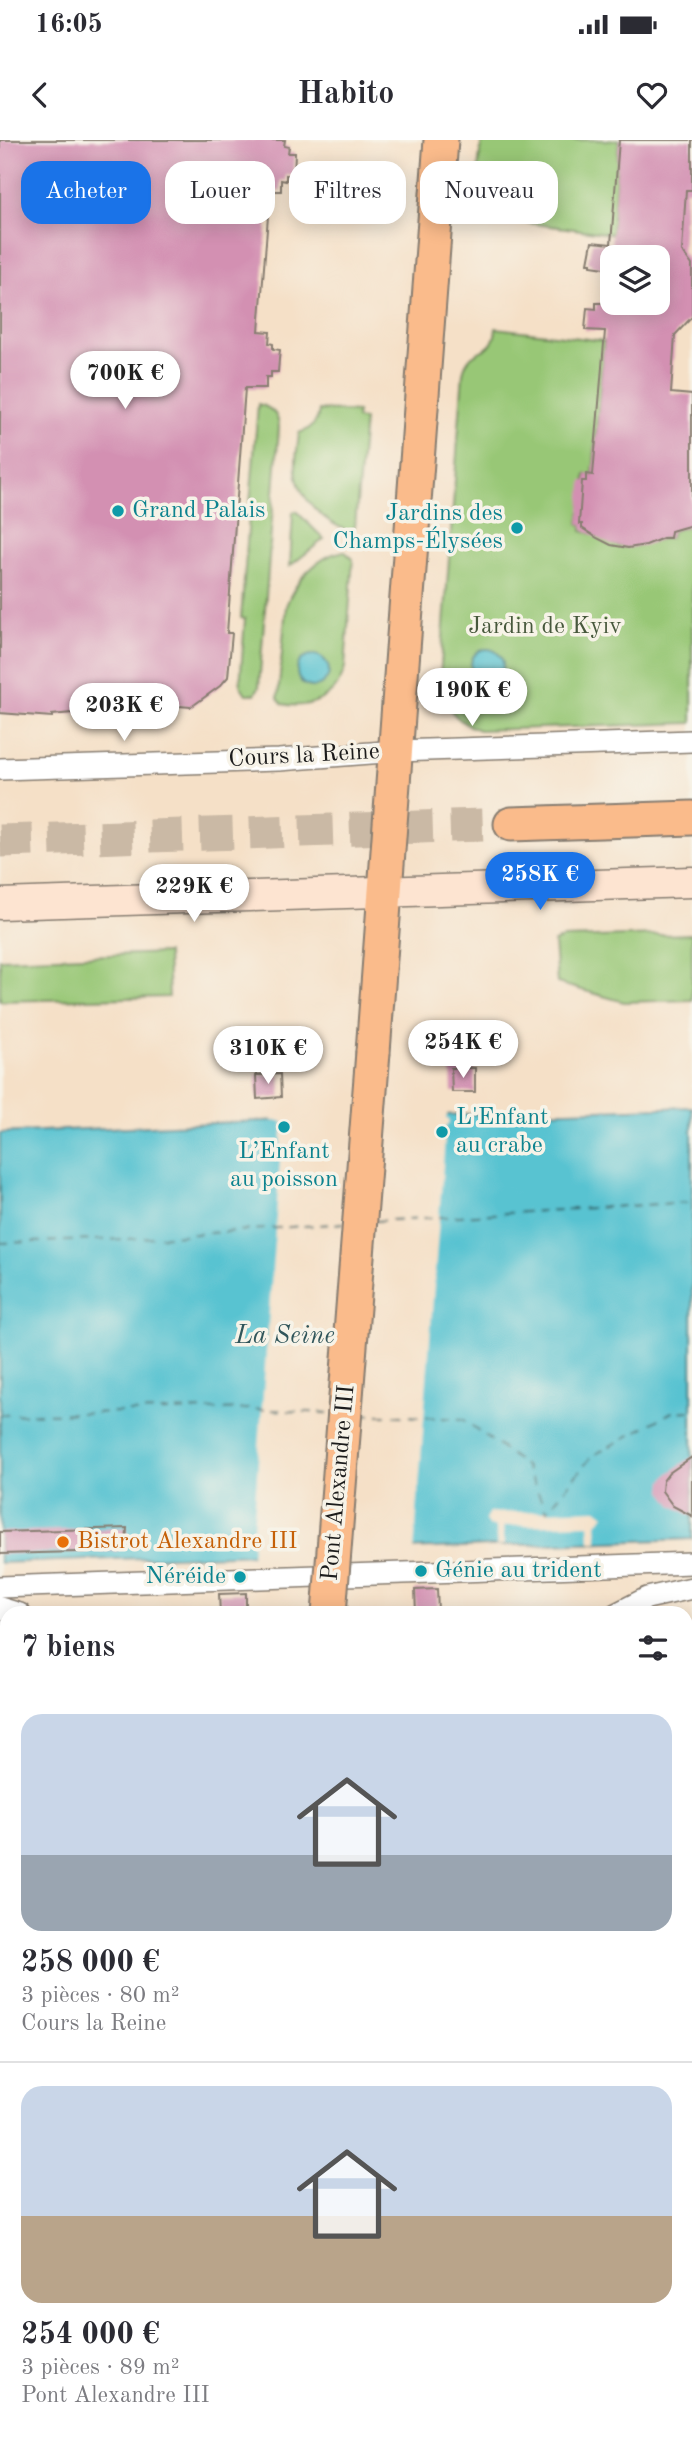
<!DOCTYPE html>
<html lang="fr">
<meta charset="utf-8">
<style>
:root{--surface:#fff;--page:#f2f2f3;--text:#2b2b33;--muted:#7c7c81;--line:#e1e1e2;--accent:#1a73e8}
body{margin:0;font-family:"Old Standard TT",serif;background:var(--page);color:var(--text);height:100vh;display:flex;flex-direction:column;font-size:26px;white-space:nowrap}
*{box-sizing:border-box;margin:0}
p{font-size:23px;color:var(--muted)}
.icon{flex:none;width:38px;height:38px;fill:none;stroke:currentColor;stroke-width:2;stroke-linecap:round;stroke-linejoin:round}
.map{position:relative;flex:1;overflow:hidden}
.details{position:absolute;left:0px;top:1466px;width:693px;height:842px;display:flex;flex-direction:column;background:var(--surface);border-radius:21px 21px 0 0;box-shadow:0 4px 18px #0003}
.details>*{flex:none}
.hud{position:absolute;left:21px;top:21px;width:651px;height:63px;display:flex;gap:14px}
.controls{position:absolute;left:600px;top:105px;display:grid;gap:14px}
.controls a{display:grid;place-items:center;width:70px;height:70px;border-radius:14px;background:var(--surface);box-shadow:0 4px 18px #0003;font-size:35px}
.price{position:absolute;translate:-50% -60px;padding:0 16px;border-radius:24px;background:#fff;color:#222;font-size:23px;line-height:46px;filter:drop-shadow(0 2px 4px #0008)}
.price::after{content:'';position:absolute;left:50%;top:42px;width:21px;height:16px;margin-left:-10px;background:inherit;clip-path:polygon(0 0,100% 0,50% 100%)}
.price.current{background:var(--accent);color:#fff}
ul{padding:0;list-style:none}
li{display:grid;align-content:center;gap:14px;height:371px;padding:0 21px}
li+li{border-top:2px solid var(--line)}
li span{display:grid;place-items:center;height:217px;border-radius:21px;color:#555}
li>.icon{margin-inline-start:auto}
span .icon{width:126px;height:126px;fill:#fffc;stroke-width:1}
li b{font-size:30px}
h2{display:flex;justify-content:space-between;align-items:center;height:84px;padding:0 21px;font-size:30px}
.chip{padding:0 24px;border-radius:21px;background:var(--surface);box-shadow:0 4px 18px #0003;font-size:24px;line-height:63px}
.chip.current{background:var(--accent);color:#fff}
.status{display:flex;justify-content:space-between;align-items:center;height:49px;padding:0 35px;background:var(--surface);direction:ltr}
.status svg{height:19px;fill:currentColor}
header{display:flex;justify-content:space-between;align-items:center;height:91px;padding:0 21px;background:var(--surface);font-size:32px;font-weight:700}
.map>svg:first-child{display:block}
</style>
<div class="status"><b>16:05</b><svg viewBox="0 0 49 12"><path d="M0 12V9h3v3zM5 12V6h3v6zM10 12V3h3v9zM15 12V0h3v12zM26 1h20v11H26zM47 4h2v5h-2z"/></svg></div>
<header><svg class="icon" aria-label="back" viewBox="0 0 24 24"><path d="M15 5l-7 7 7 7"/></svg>Habito<svg class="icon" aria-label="heart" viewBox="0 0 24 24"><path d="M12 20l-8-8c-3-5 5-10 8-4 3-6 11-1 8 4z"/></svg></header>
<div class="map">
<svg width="692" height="2307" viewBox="0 0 692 2307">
<rect width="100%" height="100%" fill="#f7f3e8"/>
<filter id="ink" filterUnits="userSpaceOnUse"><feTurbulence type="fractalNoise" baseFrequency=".0143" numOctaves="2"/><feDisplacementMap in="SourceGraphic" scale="14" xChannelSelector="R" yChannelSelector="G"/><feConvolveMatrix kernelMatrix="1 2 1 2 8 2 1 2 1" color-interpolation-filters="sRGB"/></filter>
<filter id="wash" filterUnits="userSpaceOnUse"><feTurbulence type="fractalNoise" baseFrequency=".00686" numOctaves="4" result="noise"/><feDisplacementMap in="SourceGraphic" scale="28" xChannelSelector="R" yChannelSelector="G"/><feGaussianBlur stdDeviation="1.57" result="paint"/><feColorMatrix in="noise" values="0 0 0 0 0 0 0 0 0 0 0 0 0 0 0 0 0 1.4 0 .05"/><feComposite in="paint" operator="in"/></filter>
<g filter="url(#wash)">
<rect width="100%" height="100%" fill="#f5e0c7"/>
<path fill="#98c776" stroke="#5a7249" stroke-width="2" d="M 482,0 L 619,0 L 612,94 L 505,80 C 501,70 492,70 485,61 C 472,46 480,18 482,0 Z
M 496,188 L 604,201 L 593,335 L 586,334 L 579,384 L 582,384 L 582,391 C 597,393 608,406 625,407 C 641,408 655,398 670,398 L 671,391 L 692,385 L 692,583 L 479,590 C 455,582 441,563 440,538 L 463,233 C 470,202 494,220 496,188 Z
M 258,264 C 271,267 279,274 279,288 L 259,547 L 255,554 L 246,554 L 240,545 L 245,479 L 241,478 Z
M 319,270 L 357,272 L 356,279 L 364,280 L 355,387 L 349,391 C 325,383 299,359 296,332 C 295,319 298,305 299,293 C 312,289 318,282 319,270 Z
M 296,371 L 324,399 L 290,426 L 293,372 Z
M 344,411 L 353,419 L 345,527 C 338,557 311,570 282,564 L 278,558 L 286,466 C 295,441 317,416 344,411 Z
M 692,794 L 692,860 L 624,862 L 557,843 L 554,802 L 563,798 Z
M 167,813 L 169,857 L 0,861 L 0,819 Z
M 0,1629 L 7,1629 L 7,1694 L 0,1693 Z
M 0,2010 L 7,2011 L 7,2292 L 0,2291 Z
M 686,2199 L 692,2200 L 692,2307 L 353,2307 L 350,2301 L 686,2301 Z"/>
<path fill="#58c3d1" stroke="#3a7076" stroke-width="2" d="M471 525a16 16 0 1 1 32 0a16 16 0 1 1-32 0Z
M297 531a16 16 0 1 1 32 0a16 16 0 1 1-32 0Z
M 692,967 L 692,1399 L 0,1423 L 0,993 L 283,980 Z"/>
<path fill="#f5e0c7" d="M 448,971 L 446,979 L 449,979 L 449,983 L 446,985 L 414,1412 L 251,1418 L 283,981 L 272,981 L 272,977 Z
M 597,1369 L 605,1375 L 597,1383 L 598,1402 L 590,1402 L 589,1384 L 504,1386 L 504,1405 L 497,1406 L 496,1387 L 488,1385 L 485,1380 L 489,1373 Z"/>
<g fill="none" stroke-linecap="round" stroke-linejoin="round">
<path stroke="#31565b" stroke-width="2" stroke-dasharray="9 7" stroke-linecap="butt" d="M 375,1081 L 692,1062
M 0,1103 L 127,1099 L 345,1083
M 362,1274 L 463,1279 L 525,1326 L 547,1371 L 592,1316 L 672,1272 L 692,1271
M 0,1275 L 250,1269 L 328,1273"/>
</g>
<g id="blocks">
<path fill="#d390b2" d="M 0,0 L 285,0 L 284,6 L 289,7 L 288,13 L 295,13 L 294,36 L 286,35 L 286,41 L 281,40 L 281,51 L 270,51 L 259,191 L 270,192 L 269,203 L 273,204 L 273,209 L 280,210 L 279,219 L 278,232 L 271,232 L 271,237 L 266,237 L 266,248 L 245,248 L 227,493 L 232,493 L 228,537 L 220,546 L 191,567 L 128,562 L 92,571 L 52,575 L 52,577 L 0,573 Z
M 619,0 L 692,0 L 692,50 L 686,50 L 682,111 L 692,125 L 692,177 L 675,195 L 671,253 L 692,255 L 692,385 L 671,391 L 670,398 L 663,398 L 646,405 L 628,408 L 611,405 L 597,398 L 582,388 L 582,384 L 579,384 L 582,341 L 586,341 L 586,334 L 593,335 L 605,191 L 585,190 L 587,168 L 596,169 L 596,163 L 658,163 L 658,117 L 612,117 L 612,129 L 591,126 L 591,123 L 588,123 L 592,102 L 611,104 Z
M 451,928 L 475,928 L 475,952 L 452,952 Z
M 280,934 L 281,957 L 257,959 L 256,935 Z
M 692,1317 L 692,1376 L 673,1366 L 662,1351 L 663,1341 L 669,1333 Z
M 127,1388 L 126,1406 L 117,1411 L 0,1414 L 0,1392 Z
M 437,1449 L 438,1471 L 416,1472 L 415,1450 Z
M 246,1453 L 246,1474 L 220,1474 L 219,1454 Z"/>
</g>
</g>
<g filter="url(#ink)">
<use href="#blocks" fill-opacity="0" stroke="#887e72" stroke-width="2"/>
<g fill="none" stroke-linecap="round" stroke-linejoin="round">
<path stroke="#cab9a5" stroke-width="33" stroke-dasharray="33 17" stroke-linecap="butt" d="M 0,701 L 511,684"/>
<defs>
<path id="street" d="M 0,629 L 279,620 L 397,611 L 692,601
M 0,1447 L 692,1423
M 0,1468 L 20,1474
M 616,1474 L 647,1458 L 692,1448
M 0,1491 L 7,1490"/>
<path id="secondary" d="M 0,764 L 692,742
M 264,2307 L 265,2301"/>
<path id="primary" d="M 511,684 L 692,678
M 373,912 L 441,0
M 686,1547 L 692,1547
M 0,1565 L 7,1565"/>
</defs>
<use href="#street" stroke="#887e72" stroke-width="24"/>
<use href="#secondary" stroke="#887e72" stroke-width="33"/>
<use href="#primary" stroke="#887e72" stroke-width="37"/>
<use href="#street" stroke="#fff" stroke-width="21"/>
<use href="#secondary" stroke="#fde4d1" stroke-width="30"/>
<use href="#primary" stroke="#fabb8b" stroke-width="33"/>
<defs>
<path id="primary-bridge" d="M 329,1474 L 373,912"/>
</defs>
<use href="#primary-bridge" stroke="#887e72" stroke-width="37" stroke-linecap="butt"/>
<use href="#primary-bridge" stroke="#fabb8b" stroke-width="33"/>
</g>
</g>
<g fill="#0f9aa8" stroke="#f7f3e8" stroke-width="2.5">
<circle cx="118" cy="371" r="7"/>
<circle cx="517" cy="388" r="7"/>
<circle cx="284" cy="987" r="7"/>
<circle cx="442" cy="992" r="7"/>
<circle cx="421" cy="1431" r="7"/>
<circle cx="240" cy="1437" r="7"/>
</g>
<circle fill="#e8710a" stroke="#f7f3e8" stroke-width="2.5" cx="63" cy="1402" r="7"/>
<g text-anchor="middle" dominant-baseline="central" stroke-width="7" stroke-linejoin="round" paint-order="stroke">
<g font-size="24" fill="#0d838f" stroke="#f7f3e8" text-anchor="start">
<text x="132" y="371">Grand Palais</text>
<text x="503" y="374" text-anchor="end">Jardins des<tspan x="503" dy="28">Champs-Élysées</tspan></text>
<text x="456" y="978">L'Enfant<tspan x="456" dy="28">au crabe</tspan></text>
<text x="284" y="1012" text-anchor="middle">L’Enfant<tspan x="284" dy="28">au poisson</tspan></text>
<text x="435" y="1431">Génie au trident</text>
<text x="226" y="1437" text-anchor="end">Néréide</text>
</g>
<g font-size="24" fill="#47583c" stroke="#f7f3e8">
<text x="545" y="487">Jardin de Kyiv</text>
</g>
<g font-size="24" fill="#1c1c1c" stroke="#f7f3e8">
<text transform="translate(304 616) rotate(-3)">Cours la Reine</text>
<text transform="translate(339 1343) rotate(-85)">Pont Alexandre III</text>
</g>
<g font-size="24" fill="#c56008" stroke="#f7f3e8" text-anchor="start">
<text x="77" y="1402">Bistrot Alexandre III</text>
</g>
<g font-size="26" font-style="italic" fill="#31565b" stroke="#f7f3e8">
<text x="285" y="1196">La Seine</text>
</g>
</g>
</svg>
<div class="controls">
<a><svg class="icon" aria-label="layers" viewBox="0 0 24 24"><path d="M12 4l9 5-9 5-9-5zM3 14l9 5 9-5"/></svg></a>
</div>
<b class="price" style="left:125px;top:271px">700K €</b>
<b class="price" style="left:472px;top:588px">190K €</b>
<b class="price" style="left:124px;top:603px">203K €</b>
<b class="price current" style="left:540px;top:772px">258K €</b>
<b class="price" style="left:194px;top:784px">229K €</b>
<b class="price" style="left:463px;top:940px">254K €</b>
<b class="price" style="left:268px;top:946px">310K €</b>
<div class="hud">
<a class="chip current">Acheter</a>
<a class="chip">Louer</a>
<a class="chip">Filtres</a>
<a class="chip">Nouveau</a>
</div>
<section class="details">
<h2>7 biens<svg class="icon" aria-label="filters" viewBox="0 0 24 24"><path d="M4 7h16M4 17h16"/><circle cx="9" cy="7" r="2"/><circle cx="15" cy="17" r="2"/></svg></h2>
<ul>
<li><span style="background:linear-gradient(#c9d6e8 65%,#9aa5b1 0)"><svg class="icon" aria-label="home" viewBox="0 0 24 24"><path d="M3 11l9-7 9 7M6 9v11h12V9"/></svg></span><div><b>258 000 €</b><p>3 pièces · 80 m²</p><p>Cours la Reine</p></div></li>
<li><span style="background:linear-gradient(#c9d6e8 60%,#b9a48a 0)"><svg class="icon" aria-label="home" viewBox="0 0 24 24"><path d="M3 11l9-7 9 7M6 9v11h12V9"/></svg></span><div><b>254 000 €</b><p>3 pièces · 89 m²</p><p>Pont Alexandre III</p></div></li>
</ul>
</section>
</div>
